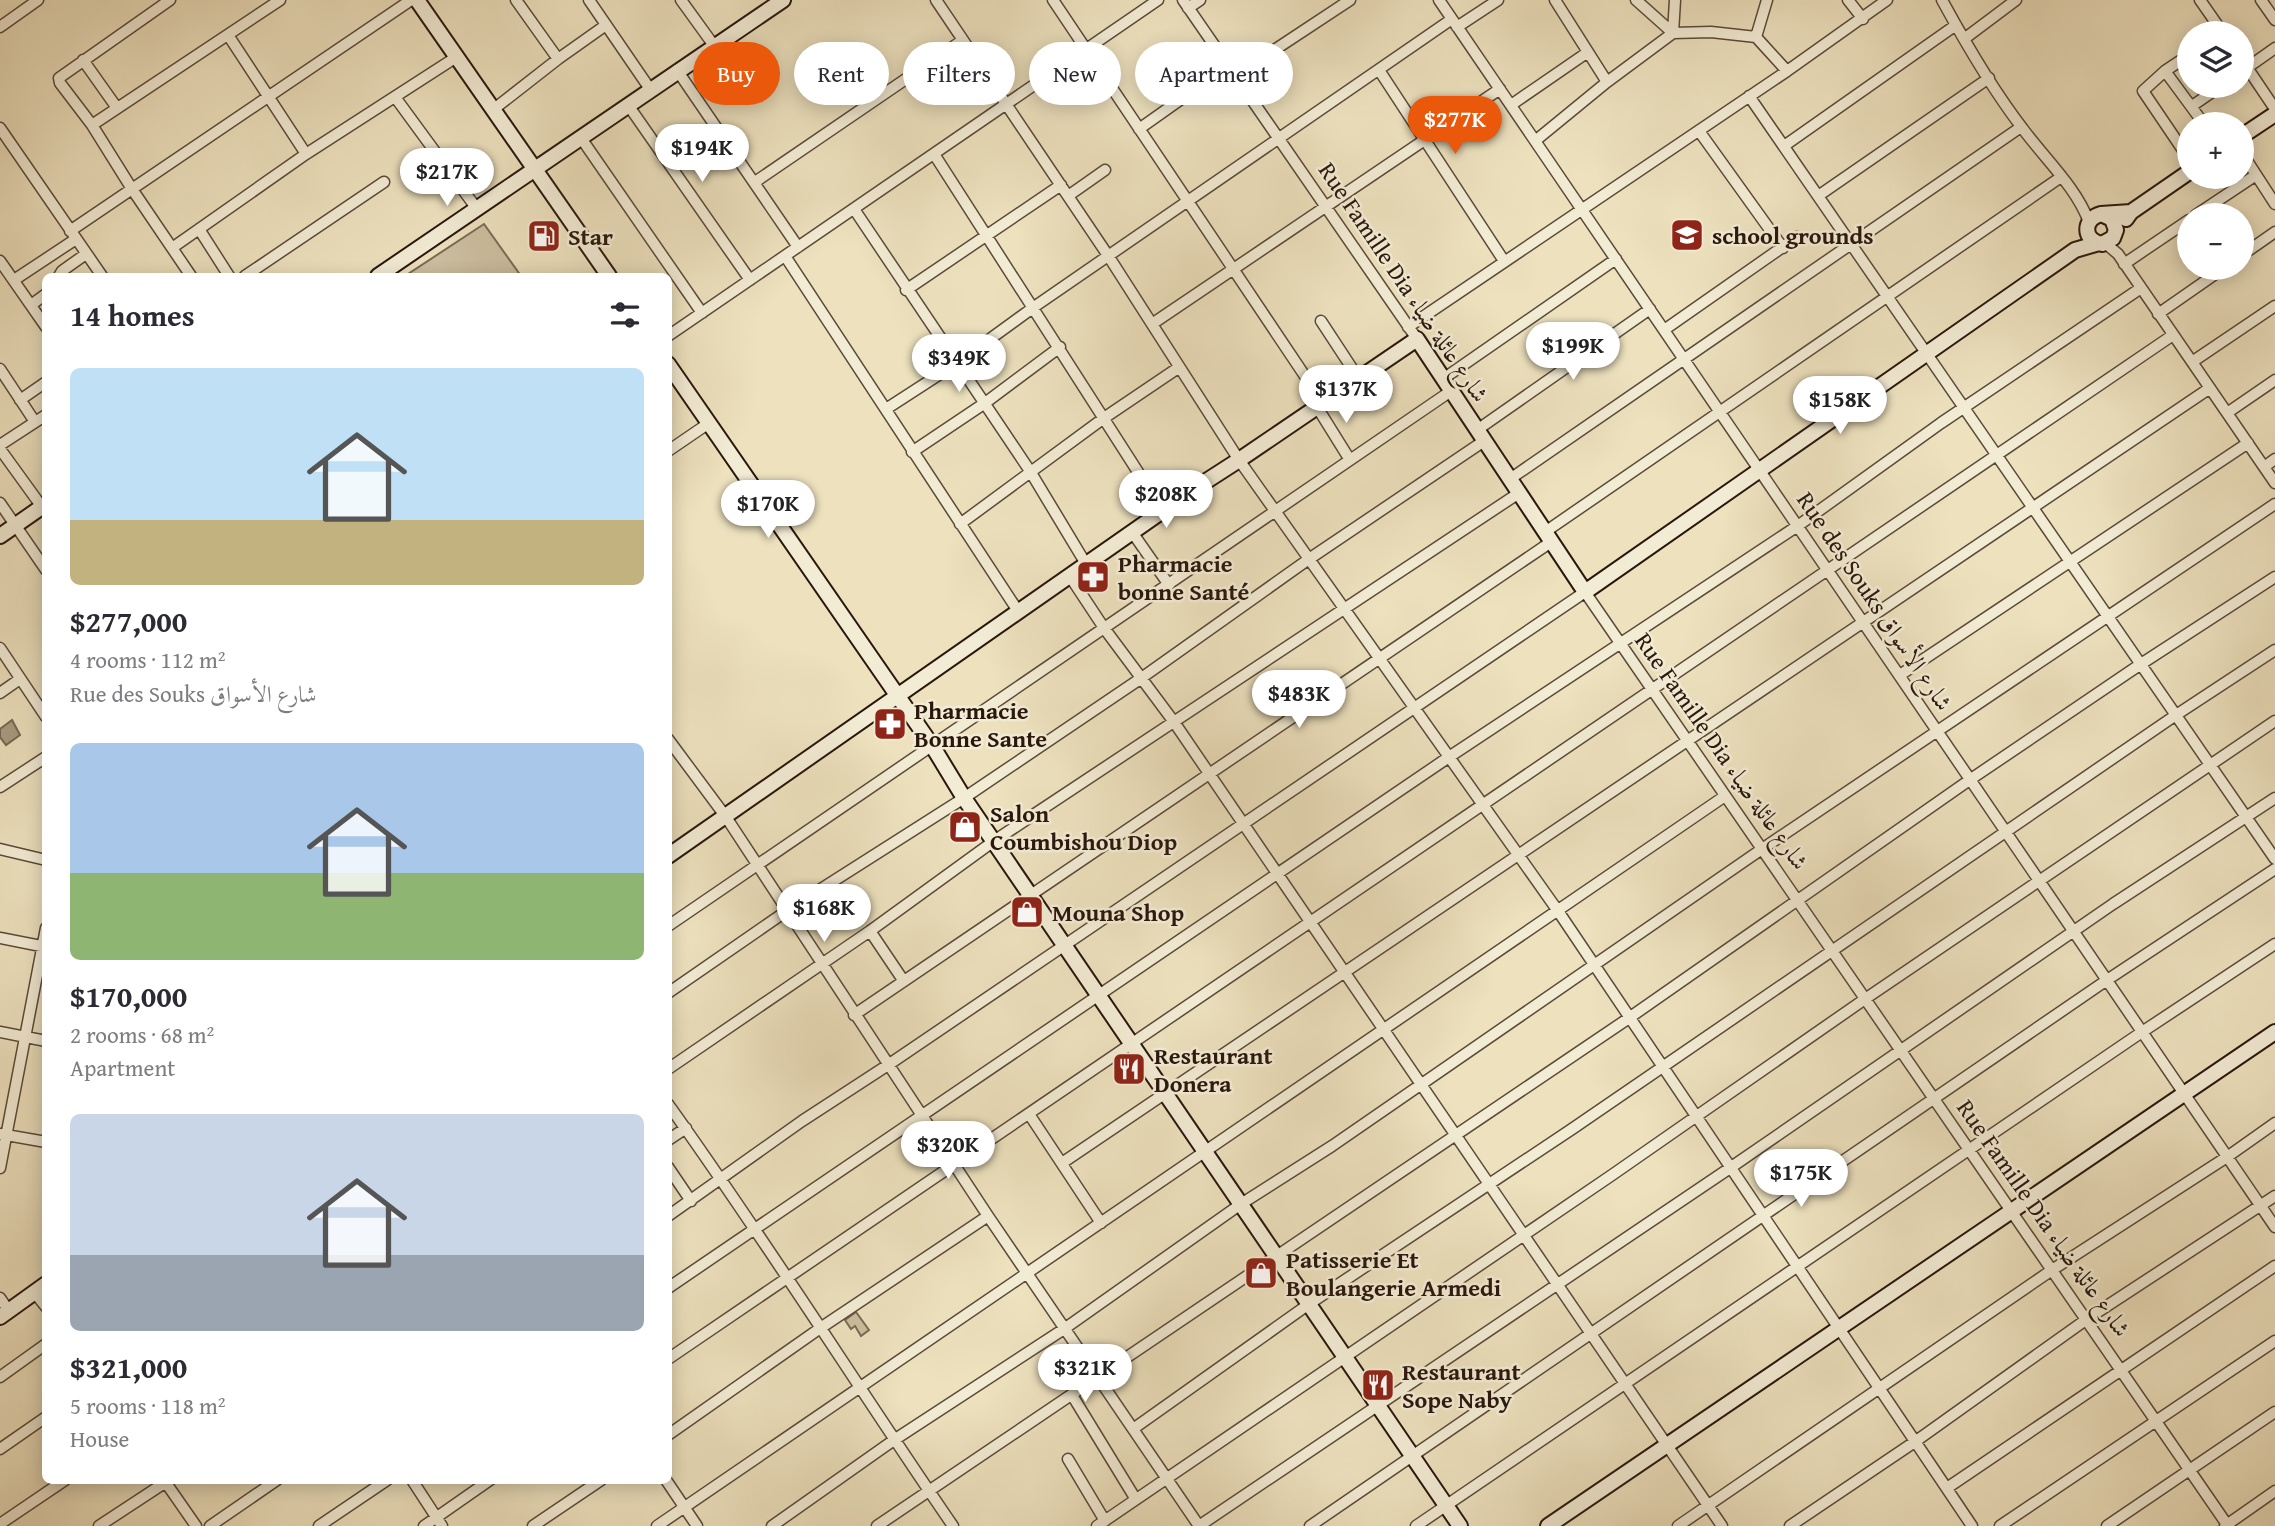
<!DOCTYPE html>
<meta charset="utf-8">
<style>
:root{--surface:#fff;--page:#f7f7f7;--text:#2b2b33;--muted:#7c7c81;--accent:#ea580c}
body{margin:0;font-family:"Gentium Book Plus",Amiri,serif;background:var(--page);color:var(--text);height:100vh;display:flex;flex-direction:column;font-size:26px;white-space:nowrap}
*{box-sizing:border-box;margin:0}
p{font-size:23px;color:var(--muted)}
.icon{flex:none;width:38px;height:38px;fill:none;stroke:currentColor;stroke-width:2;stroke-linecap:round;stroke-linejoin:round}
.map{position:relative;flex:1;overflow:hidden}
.panel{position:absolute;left:42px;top:273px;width:630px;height:1211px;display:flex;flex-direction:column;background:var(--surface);border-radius:10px;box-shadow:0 4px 18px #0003}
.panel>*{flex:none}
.hud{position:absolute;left:693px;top:42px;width:665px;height:63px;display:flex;gap:14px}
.fabs{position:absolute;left:2177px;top:21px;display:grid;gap:14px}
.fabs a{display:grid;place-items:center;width:77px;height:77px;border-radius:50%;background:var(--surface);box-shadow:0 4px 18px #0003;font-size:35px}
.price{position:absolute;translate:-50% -60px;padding:0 16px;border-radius:24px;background:#fff;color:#222;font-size:23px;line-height:46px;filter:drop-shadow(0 2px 4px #0008)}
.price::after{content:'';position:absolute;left:50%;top:42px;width:21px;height:16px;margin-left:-10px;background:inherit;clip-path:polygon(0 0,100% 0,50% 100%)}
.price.current{background:var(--accent);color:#fff}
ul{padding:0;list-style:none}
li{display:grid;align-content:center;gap:14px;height:371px;padding:0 28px}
li span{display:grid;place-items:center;height:217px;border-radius:10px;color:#555}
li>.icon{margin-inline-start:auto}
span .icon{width:126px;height:126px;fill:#fffc;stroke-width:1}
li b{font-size:30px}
h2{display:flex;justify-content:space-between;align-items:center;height:84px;padding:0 28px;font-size:30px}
.chip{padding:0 24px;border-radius:32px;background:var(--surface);box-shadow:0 4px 18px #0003;font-size:24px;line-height:63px}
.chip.current{background:var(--accent);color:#fff}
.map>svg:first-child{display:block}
</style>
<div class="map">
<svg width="2275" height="1526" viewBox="0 0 2275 1526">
<rect width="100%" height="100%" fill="#ede1be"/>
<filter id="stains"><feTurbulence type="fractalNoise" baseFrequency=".00286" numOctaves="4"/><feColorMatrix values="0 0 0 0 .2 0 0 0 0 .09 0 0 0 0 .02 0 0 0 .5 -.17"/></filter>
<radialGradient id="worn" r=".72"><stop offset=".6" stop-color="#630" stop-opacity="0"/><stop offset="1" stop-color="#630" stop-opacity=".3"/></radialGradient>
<path fill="#ccbfa0" stroke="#7a6b56" stroke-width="2" d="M 484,224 L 521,276 L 405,276 Z
M 856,1312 L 869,1330 L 861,1336 L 855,1326 L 851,1329 L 845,1320 Z"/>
<path fill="#aa9c82" stroke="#766753" stroke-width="2" d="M 12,720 L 20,735 L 6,745 L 0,737 L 0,729 Z"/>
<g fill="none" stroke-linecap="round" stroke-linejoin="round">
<defs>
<path id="street" d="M 170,0 L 59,78 L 60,83 L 92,125 L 132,189 L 191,276
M 516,0 L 558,59
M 589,0 L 650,89
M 681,0 L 715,47
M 936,0 L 1109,257 L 1239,460 L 1558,911 L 1972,1526
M 1053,0 L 1323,403
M 1183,0 L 1417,339
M 1439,0 L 2275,1227
M 1555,0 L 1607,82
M 1636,0 L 1673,33
M 1848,0 L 1863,19
M 1942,0 C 1966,44 1992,89 2023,129 C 2045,159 2076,187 2089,222
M 2200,0 L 2223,33
M 2261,0 L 2275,20
M 1188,8 L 1200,0
M 0,27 L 38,0
M 1457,27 L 1498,0
M 1673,33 L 1675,0
M 228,35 L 306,154
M 1756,37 L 1767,0
M 1964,39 L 2016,0
M 2189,55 L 2165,71 L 2143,91 L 2189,159
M 83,60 L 117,108
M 2242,60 L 2275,109
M 677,70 L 798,247
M 1379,70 L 1504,261
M 2244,70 L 2275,48
M 2165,71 L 2204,124
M 1235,76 L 1350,0
M 1749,96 L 2275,859
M 395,97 L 477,209
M 628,105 L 750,280
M 1511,105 L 1588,52
M 2192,106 L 2221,86
M 494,109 L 558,59 L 606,25
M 92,125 L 280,0
M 0,128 L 102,276
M 1139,129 L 1228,66
M 1699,131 L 1783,248
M 581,138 L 702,313
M 1535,141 L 1607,82 L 1673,33 L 1711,32 L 1756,37 L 1787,71
M 1784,146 L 1956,25
M 2242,153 L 2275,204
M 934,154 L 1163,511
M 755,182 L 963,40
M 1068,196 L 1105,170
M 1818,196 L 1989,78
M 854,209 L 1030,471 L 1086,564
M 2196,215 L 2256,175
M 199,229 L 229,276
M 70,231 L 411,0
M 2105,243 L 2118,254 L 2275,483
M 172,248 L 306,154 L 458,56
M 2242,255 L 2275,232
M 785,256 L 1018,611
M 0,261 L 46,327
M 2124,264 L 2189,220
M 59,276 L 62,271 L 86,254
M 245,276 L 384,182
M 14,280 L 76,239
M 906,290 L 1061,185
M 31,305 L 46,294
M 2158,314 L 2224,268
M 1321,321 L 1359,379
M 1152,324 L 1500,89
M 1408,327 L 1787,71 L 1887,0
M 1664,330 L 1797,237
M 668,336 L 1158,0
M 2192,362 L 2275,306
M 0,369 L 35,422
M 1443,379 L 1616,259
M 20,400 L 46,382
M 1317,407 L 1350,460
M 886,409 L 957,363 L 1034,307 L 1452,19
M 2227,413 L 2275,380
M 1477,430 L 1650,309
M 0,445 L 46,415
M 0,449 L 42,507
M 668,451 L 709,423
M 912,452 L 985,403 L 1060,347
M 2264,467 L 2275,459
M 1510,479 L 2021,127
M 0,503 L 46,570
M 960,524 L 1104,418 L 1178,368
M 1132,532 L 1169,585
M 1545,532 L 2061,177
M 1069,575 L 1104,628 L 1174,722 L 1722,1526
M 0,648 L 46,717
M 1900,675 L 2248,443
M 0,693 L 20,679
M 668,739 L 726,817 L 988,1216 L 1199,1526
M 0,787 L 46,757
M 0,849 L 46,860
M 668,926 L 1451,391
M 870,931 L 903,980
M 0,938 L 46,947
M 668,993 L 788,910 L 964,798 L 1140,679 L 1309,559 L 1484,441
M 854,1015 L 1551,542
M 0,1032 L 46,1041
M 668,1069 L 870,931 L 994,841 L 1519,493
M 668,1104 C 767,1242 857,1386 953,1526
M 1029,1114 L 1101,1223
M 0,1134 L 46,1142
M 668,1140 L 686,1128
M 1062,1163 L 2210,388
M 668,1167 L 691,1201
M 0,1168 L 46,928
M 668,1216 L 802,1121 L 888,1065 L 1585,592 L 2228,1526
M 668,1288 L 1449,757 L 1799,525 L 1941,423 L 2141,288
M 34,1292 L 46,1307
M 0,1298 L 9,1311
M 668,1359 L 2173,335
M 0,1377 L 46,1344
M 1072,1395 L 1135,1498
M 1133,1429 L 1309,1304 L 1572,1129 L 2176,715 L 2275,650
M 668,1435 L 819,1329 L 988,1216
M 0,1449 L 46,1417
M 1068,1459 L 1105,1521
M 164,1480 L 196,1526
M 412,1480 L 442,1526
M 666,1480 L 697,1526
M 1947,1488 L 2275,1266
M 0,1524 L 65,1480
M 99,1526 L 169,1480
M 210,1526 L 277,1480
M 319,1526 L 387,1480
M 424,1526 L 490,1480
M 533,1526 L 601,1480
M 657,1526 L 1725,796
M 772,1526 L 894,1440 L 1064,1329 L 1241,1204 L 1332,1146 L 1762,849 L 2275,504
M 877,1526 L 1629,1018 L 1971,779 L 2141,664 L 2275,577
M 1097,1526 L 1612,1175 L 1865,999 L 2275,721
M 1199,1526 L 1730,1168 L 2113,904 L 2275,798
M 1310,1526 L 2107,980 L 2275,869
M 1416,1526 L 2142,1032 L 2275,944
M 1678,1526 L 2052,1270 L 2227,1157 L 2275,1123
M 1790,1526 L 1916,1441 L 2087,1319 L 2275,1196
M 2000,1526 L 2275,1341
M 2107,1526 L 2275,1412
M 2225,1526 L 2275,1491"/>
<path id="secondary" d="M 417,0 L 609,276
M 2242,136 L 2275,114
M 2101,214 L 2112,219 L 2116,230 L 2113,238 L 2102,244 C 2082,240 2083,219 2101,214 L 2131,212
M 2126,219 L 2131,212 L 2189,172
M 378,276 L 783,0
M 668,364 L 933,747 L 964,798 L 1460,1526
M 0,536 L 46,504
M 668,856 L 1194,489 L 1239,460 L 1417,339 L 1585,592 L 2075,250 L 2099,243
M 0,1317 L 46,1284
M 1548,1526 L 2275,1032"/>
</defs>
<use href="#street" stroke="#5a4a39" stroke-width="13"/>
<use href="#secondary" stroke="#29170d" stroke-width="18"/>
<use href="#street" stroke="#f3ecd5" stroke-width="10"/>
<use href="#secondary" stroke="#f3ecd5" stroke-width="14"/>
</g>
<defs>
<symbol id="school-square" viewBox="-11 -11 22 22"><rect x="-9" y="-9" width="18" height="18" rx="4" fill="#8f2418" stroke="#f3ecd5"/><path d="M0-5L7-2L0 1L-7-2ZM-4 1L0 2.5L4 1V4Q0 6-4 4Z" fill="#fff"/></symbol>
<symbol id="fuel-square" viewBox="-11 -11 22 22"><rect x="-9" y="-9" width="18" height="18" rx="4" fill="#8f2418" stroke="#f3ecd5"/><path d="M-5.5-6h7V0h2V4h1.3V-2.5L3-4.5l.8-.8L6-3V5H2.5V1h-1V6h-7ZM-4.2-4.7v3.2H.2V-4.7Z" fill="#fff"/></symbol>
<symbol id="pharmacy-square" viewBox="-11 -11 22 22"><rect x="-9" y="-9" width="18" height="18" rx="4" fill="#8f2418" stroke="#f3ecd5"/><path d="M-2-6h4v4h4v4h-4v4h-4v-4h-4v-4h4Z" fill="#fff"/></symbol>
<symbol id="shop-square" viewBox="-11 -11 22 22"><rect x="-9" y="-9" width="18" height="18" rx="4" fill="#8f2418" stroke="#f3ecd5"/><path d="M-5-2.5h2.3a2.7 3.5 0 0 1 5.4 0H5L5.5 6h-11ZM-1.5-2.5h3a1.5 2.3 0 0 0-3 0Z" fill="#fff"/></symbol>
<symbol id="restaurant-square" viewBox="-11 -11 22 22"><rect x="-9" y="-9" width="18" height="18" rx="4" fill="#8f2418" stroke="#f3ecd5"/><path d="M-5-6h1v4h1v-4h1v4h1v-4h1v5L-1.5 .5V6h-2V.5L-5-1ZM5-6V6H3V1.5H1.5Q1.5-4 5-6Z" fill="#fff"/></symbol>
</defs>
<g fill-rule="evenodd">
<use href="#school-square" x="1668" y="216" width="38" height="38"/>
<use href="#fuel-square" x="525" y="217" width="38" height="38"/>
<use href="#pharmacy-square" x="1074" y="558" width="38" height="38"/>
<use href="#pharmacy-square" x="871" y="705" width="38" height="38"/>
<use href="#shop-square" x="946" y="808" width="38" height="38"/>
<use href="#shop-square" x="1008" y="893" width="38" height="38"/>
<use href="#restaurant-square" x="1110" y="1050" width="38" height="38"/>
<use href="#shop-square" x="1242" y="1254" width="38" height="38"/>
<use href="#restaurant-square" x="1359" y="1366" width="38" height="38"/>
</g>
<g text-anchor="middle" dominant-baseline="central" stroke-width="5" stroke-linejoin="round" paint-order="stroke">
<g font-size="24" font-weight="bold" fill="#29170d" stroke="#f3ecd5" text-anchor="start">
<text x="1712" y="235">school grounds</text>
<text x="568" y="236">Star</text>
<text x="1118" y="563">Pharmacie<tspan x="1118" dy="28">bonne Santé</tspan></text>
<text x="914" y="710">Pharmacie<tspan x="914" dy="28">Bonne Sante</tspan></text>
<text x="990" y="813">Salon<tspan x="990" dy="28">Coumbishou Diop</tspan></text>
<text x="1052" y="912">Mouna Shop</text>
<text x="1154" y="1055">Restaurant<tspan x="1154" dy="28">Donera</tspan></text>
<text x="1286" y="1259">Patisserie Et<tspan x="1286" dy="28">Boulangerie Armedi</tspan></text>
<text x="1402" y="1371">Restaurant<tspan x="1402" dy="28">Sope Naby</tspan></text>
</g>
<g font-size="24" fill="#29170d" stroke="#f3ecd5">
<text transform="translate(1404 282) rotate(56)">Rue Famille Dia شارع عائلة ضياء</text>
<text transform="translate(1875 601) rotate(56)">Rue des Souks شارع الأسواق</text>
<text transform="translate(1722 751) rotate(55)">Rue Famille Dia شارع عائلة ضياء</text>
<text transform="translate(2044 1218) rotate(55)">Rue Famille Dia شارع عائلة ضياء</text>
</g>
</g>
<rect width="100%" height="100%" filter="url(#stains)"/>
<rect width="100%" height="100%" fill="url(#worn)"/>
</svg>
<div class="fabs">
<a><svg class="icon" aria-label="layers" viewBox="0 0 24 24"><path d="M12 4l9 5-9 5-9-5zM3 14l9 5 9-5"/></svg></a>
<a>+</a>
<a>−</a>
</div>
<b class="price current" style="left:1455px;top:156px">$277K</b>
<b class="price" style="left:702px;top:184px">$194K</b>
<b class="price" style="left:447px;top:208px">$217K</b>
<b class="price" style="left:1573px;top:382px">$199K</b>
<b class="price" style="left:959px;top:394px">$349K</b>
<b class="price" style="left:1346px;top:425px">$137K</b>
<b class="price" style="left:1840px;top:436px">$158K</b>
<b class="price" style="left:1166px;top:530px">$208K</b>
<b class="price" style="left:768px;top:540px">$170K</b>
<b class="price" style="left:1299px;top:730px">$483K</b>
<b class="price" style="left:824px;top:944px">$168K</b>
<b class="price" style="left:948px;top:1181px">$320K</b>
<b class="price" style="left:1801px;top:1209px">$175K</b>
<b class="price" style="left:1085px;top:1404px">$321K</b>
<div class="hud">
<a class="chip current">Buy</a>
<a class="chip">Rent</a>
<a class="chip">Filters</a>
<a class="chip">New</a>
<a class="chip">Apartment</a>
</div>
<section class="panel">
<h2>14 homes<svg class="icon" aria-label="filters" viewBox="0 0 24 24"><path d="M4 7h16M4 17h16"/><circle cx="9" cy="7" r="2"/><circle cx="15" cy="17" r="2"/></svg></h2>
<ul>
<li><span style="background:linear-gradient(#bfe0f5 70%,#c2b280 0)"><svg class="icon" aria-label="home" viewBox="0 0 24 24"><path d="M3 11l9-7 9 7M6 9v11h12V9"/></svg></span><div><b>$277,000</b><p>4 rooms · 112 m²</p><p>Rue des Souks شارع الأسواق</p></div></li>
<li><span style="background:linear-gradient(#a9c7e8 60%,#8fb573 0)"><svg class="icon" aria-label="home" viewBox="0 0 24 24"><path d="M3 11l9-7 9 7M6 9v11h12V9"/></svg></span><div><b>$170,000</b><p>2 rooms · 68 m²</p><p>Apartment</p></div></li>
<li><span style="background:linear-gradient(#c9d6e8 65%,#9aa5b1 0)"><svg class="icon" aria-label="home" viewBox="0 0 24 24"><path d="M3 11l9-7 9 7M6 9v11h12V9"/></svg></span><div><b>$321,000</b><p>5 rooms · 118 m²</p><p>House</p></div></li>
</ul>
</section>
</div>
